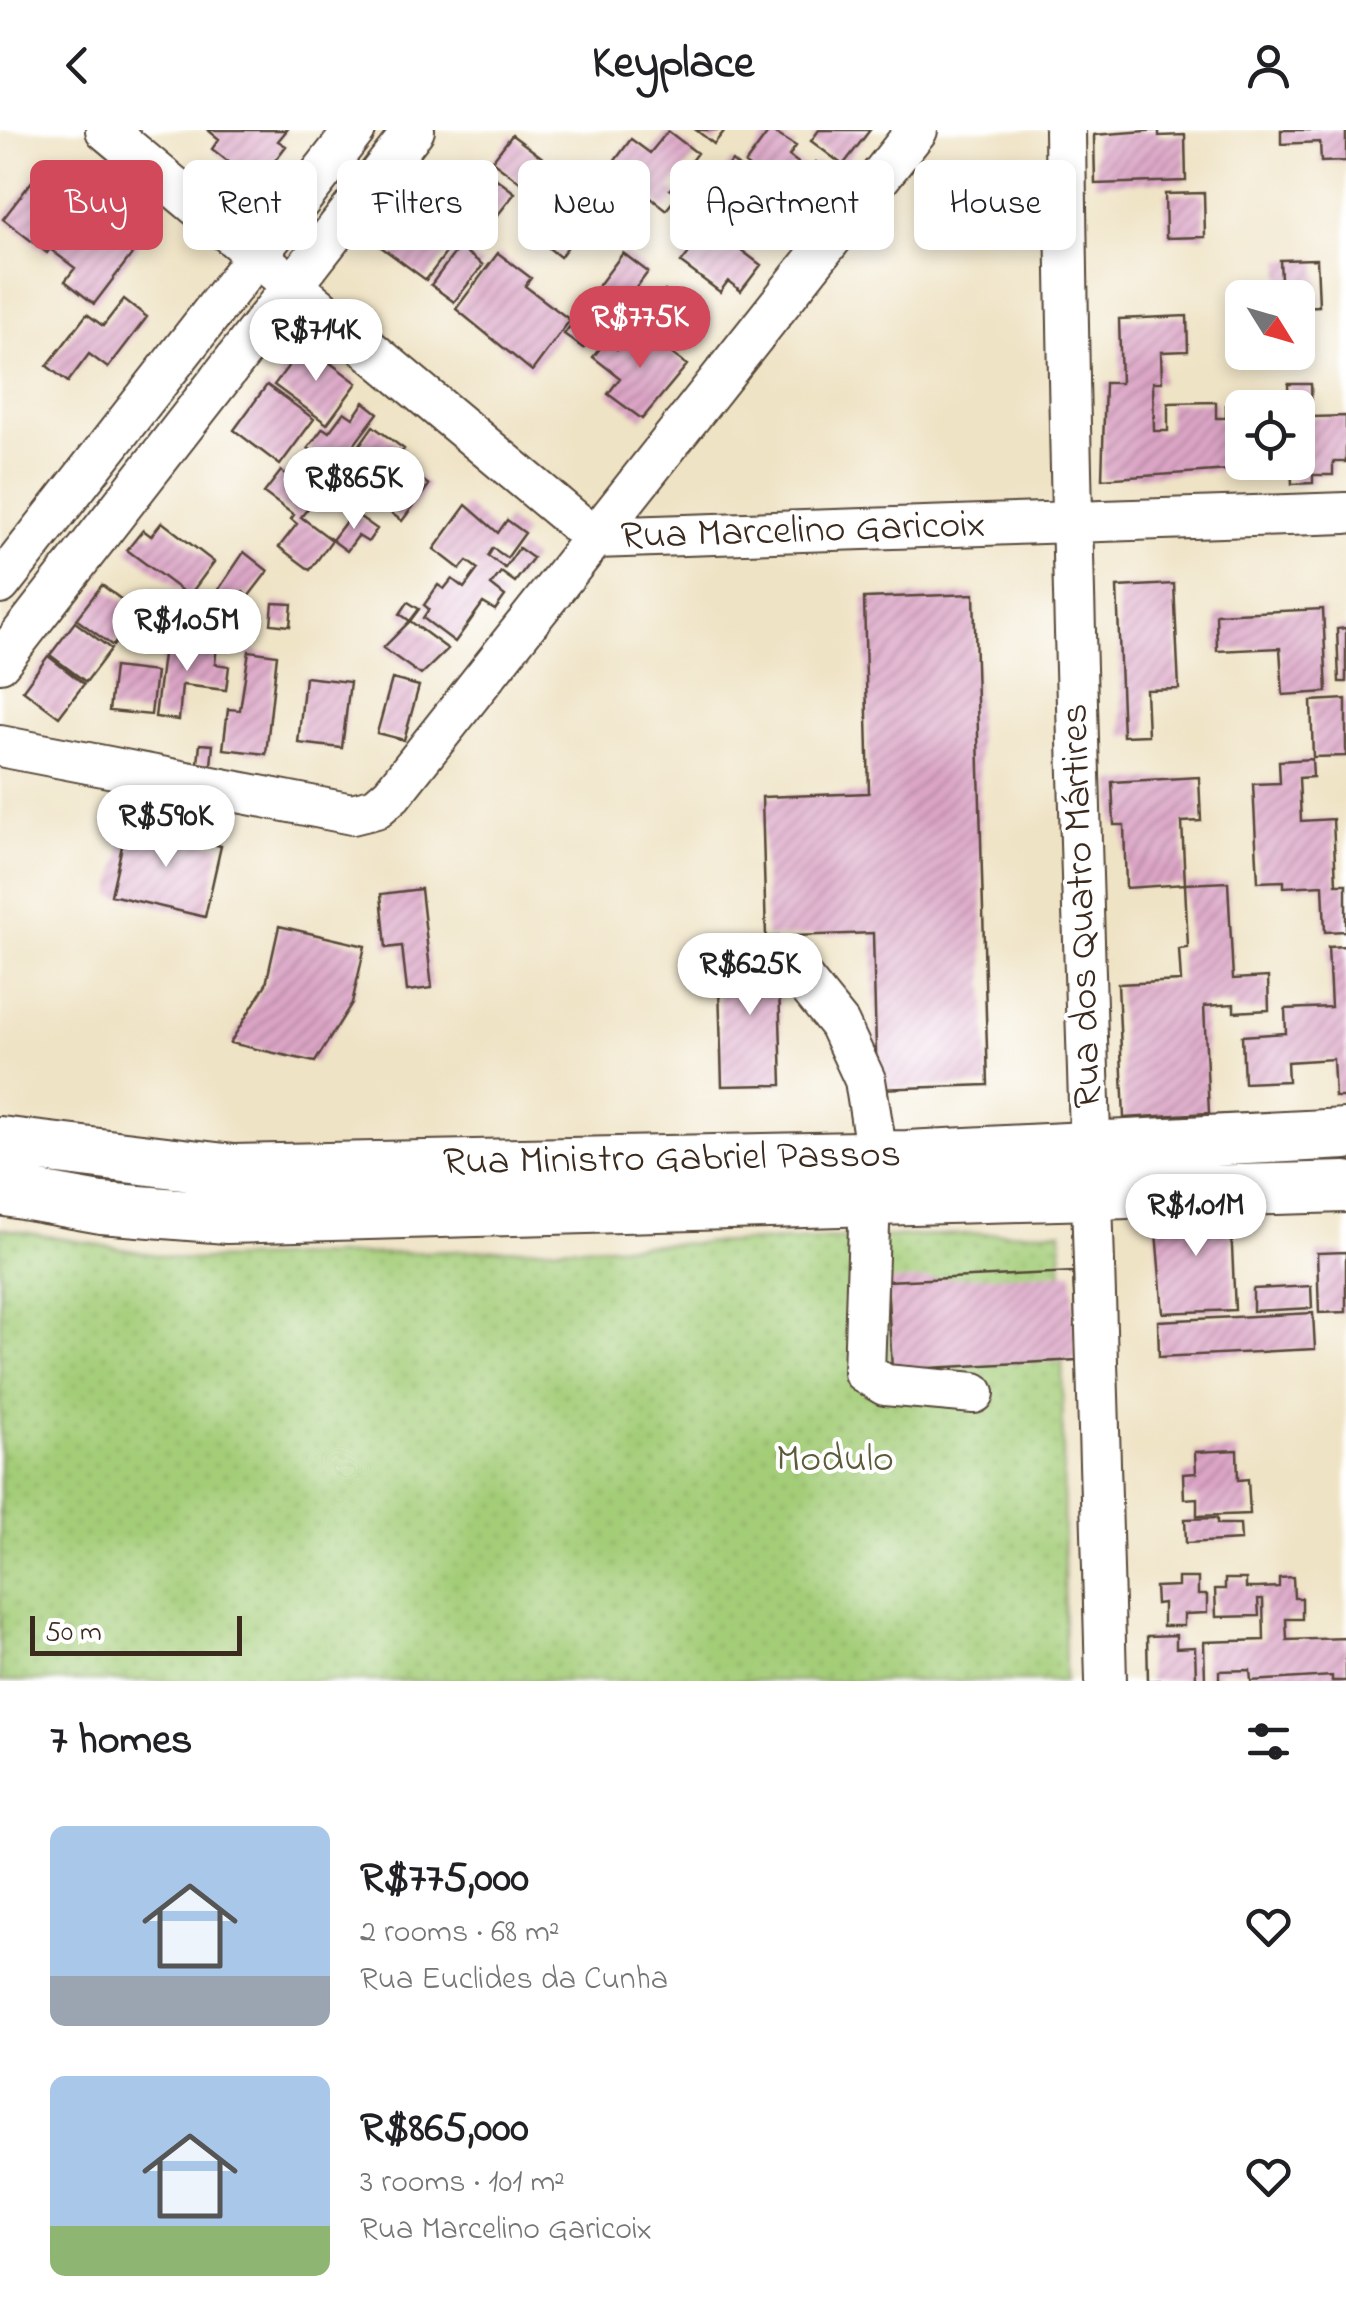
<!DOCTYPE html>
<meta charset="utf-8">
<style>
:root{--surface:#fff;--page:#f6f6f6;--text:#202124;--muted:#757577;--accent:#d1495b}
body{margin:0;font-family:"Indie Flower",sans-serif;background:var(--page);color:var(--text);height:100vh;display:flex;flex-direction:column;font-size:38px;white-space:nowrap}
*{box-sizing:border-box;margin:0}
p{font-size:32px;color:var(--muted)}
.icon{flex:none;width:55px;height:55px;fill:none;stroke:currentColor;stroke-width:2;stroke-linecap:round;stroke-linejoin:round}
.map{position:relative;height:1551px;overflow:hidden}
.details{display:flex;flex-direction:column;background:var(--surface);flex:1}
.details>*{flex:none}
.banner{position:absolute;left:30px;top:30px;width:1288px;height:90px;display:flex;gap:20px}
.needle{width:65px;rotate:127deg}
.controls{position:absolute;left:1225px;top:150px;display:grid;gap:20px}
.controls a{display:grid;place-items:center;width:90px;height:90px;border-radius:15px;background:var(--surface);box-shadow:0 5px 15px #0003;font-size:50px}
.scale{position:absolute;left:30px;bottom:25px;width:212px;box-sizing:border-box;padding-left:10px;border:5px solid #3b2a1e;border-top:0;font-size:28px;line-height:35px;white-space:nowrap;color:#3b2a1e;-webkit-text-stroke:8px #fff;paint-order:stroke}
.price{position:absolute;translate:-50% -85px;padding:0 22px;border-radius:35px;background:#fff;color:#222;font-size:32px;line-height:65px;filter:drop-shadow(0 2px 5px #0008)}
.price::after{content:'';position:absolute;left:50%;top:60px;width:30px;height:22px;margin-left:-15px;background:inherit;clip-path:polygon(0 0,100% 0,50% 100%)}
.price.active{background:var(--accent);color:#fff}
ul{padding:0;list-style:none}
li{display:flex;align-items:center;gap:30px;height:250px;padding:0 50px}
li span{display:grid;place-items:center;flex:none;width:280px;height:200px;border-radius:15px;color:#555}
li>.icon{margin-inline-start:auto}
span .icon{width:120px;height:120px;fill:#fffc;stroke-width:1}
li b{font-size:42px}
h2{display:flex;justify-content:space-between;align-items:center;height:120px;padding:0 50px;font-size:42px}
.pill{padding:0 35px;border-radius:15px;background:var(--surface);box-shadow:0 5px 15px #0003;font-size:35px;line-height:90px}
.pill.active{background:var(--accent);color:#fff}
header{display:flex;justify-content:space-between;align-items:center;height:130px;padding:0 50px;background:var(--surface);font-size:45px;font-weight:800}
.map>svg:first-child{display:block}
</style>
<header><svg class="icon" aria-label="back" viewBox="0 0 24 24"><path d="M15 5l-7 7 7 7"/></svg>Keyplace<svg class="icon" aria-label="person" viewBox="0 0 24 24"><circle cx="12" cy="8" r="4"/><path d="M4 21q1-7 8-7t8 7"/></svg></header>
<div class="map">
<svg width="1346" height="1551" viewBox="0 0 1346 1551">
<defs>
<pattern id="park-dots" width="8" height="8" patternUnits="userSpaceOnUse" patternTransform="scale(2.5)"><rect width="8" height="8" fill="#a4cd78"/><path d="M2 2h.1M6 6h.1" fill="none" stroke="#8eb067" stroke-width="1.8" stroke-linecap="round"/></pattern>
<pattern id="building-hatch" width="6" height="6" patternUnits="userSpaceOnUse" patternTransform="scale(2.5)"><rect width="6" height="6" fill="#dca5c6"/><path d="M-1 1l2-2M0 6l6-6M5 7l2-2" fill="none" stroke="#b487a0"/></pattern>
</defs>
<rect width="100%" height="100%" fill="#fff"/>
<filter id="ink" filterUnits="userSpaceOnUse"><feTurbulence type="fractalNoise" baseFrequency=".01" numOctaves="2"/><feDisplacementMap in="SourceGraphic" scale="20" xChannelSelector="R" yChannelSelector="G"/><feConvolveMatrix kernelMatrix="1 2 1 2 8 2 1 2 1" color-interpolation-filters="sRGB"/></filter>
<filter id="wash" filterUnits="userSpaceOnUse"><feTurbulence type="fractalNoise" baseFrequency=".0048" numOctaves="4" result="noise"/><feDisplacementMap in="SourceGraphic" scale="40" xChannelSelector="R" yChannelSelector="G"/><feGaussianBlur stdDeviation="2.25" result="paint"/><feColorMatrix in="noise" values="0 0 0 0 0 0 0 0 0 0 0 0 0 0 0 0 0 1.4 0 .05"/><feComposite in="paint" operator="in"/></filter>
<g filter="url(#wash)">
<rect width="100%" height="100%" fill="#efe3c5"/>
<path fill="url(#park-dots)" stroke="#707c4b" stroke-width="2.5" d="M 0,1098 L 186,1130 L 1061,1101 L 1065,1551 L 0,1551 Z"/>
<g id="blocks">
<path fill="url(#building-hatch)" d="M 208,0 L 287,0 L 278,11 L 286,16 L 257,54 L 212,19 L 219,9 Z
M 696,0 L 725,0 L 714,14 Z
M 770,0 L 796,16 L 789,26 L 809,41 L 816,32 L 831,43 L 799,86 L 784,74 L 758,108 L 716,76 L 731,55 L 720,47 L 732,31 L 764,59 L 769,52 L 745,34 Z
M 819,0 L 870,0 L 843,35 L 811,11 Z
M 1159,0 L 1159,6 L 1185,5 L 1186,51 L 1095,54 L 1094,5 Z
M 1281,0 L 1346,0 L 1346,31 L 1321,32 L 1320,12 L 1281,14 Z
M 668,1 L 697,23 L 670,59 L 678,65 L 666,80 L 611,36 L 631,9 L 650,23 Z
M 512,5 L 564,44 L 544,70 L 492,31 Z
M 469,28 L 515,63 L 493,91 L 448,57 Z
M 43,37 L 67,56 L 57,69 L 101,104 L 110,92 L 139,115 L 94,174 L 65,151 L 75,138 L 50,119 L 47,123 L 3,89 Z
M 1204,63 L 1205,107 L 1166,108 L 1165,64 Z
M 411,68 L 460,104 L 426,150 L 377,114 Z
M 569,83 L 585,94 L 560,127 L 545,115 Z
M 716,101 L 761,135 L 741,161 L 728,151 L 720,162 L 681,133 L 702,106 L 708,111 Z
M 459,117 L 483,135 L 454,172 L 431,155 Z
M 498,123 L 531,148 L 525,156 L 570,190 L 532,241 L 456,179 Z
M 623,123 L 648,142 L 615,186 L 590,167 Z
M 1317,129 L 1319,176 L 1298,177 L 1298,168 L 1282,168 L 1280,130 Z
M 665,161 L 699,187 L 678,215 L 644,189 Z
M 124,169 L 147,187 L 108,238 L 89,224 L 68,252 L 47,236 L 87,184 L 103,196 Z
M 585,177 L 603,191 L 583,218 L 564,204 Z
M 1187,186 L 1188,221 L 1161,222 L 1162,252 L 1153,252 L 1154,301 L 1168,301 L 1168,273 L 1216,272 L 1216,288 L 1226,288 L 1226,275 L 1242,274 L 1242,332 L 1271,332 L 1271,337 L 1102,349 L 1105,253 L 1121,253 L 1119,189 Z
M 635,196 L 687,235 L 642,289 L 608,264 L 620,248 L 593,227 L 606,211 L 617,219 Z
M 305,214 L 357,253 L 327,294 L 274,255 Z
M 1288,254 L 1311,254 L 1312,287 L 1346,286 L 1346,332 L 1333,332 L 1333,345 L 1313,345 L 1313,353 L 1292,354 L 1291,332 L 1298,332 L 1298,278 L 1289,278 Z
M 267,255 L 314,289 L 280,335 L 234,300 Z
M 364,272 L 378,283 L 336,339 L 308,318 L 323,298 L 329,302 L 344,282 L 353,288 Z
M 373,296 L 404,319 L 381,349 L 372,342 L 368,348 L 347,333 Z
M 400,334 L 429,355 L 402,391 L 373,370 Z
M 281,341 L 311,362 L 303,373 L 309,377 L 301,387 L 332,410 L 310,440 L 279,417 L 297,394 L 291,389 L 294,385 L 264,363 Z
M 466,375 L 498,403 L 507,390 L 525,403 L 507,428 L 493,418 L 488,426 L 505,438 L 519,418 L 533,428 L 515,452 L 501,442 L 491,455 L 505,466 L 495,480 L 483,473 L 455,512 L 423,488 L 429,479 L 424,475 L 438,455 L 444,459 L 452,449 L 464,458 L 478,439 L 467,431 L 460,439 L 434,419 Z
M 353,382 L 377,399 L 368,412 L 358,406 L 347,421 L 332,410 Z
M 162,392 L 214,432 L 189,466 L 127,420 L 143,400 L 151,406 Z
M 244,422 L 268,441 L 248,467 L 243,462 L 234,474 L 217,462 Z
M 1174,454 L 1179,559 L 1146,560 L 1148,605 L 1123,606 L 1117,457 Z
M 102,455 L 138,482 L 113,516 L 76,489 Z
M 974,464 L 988,955 L 877,959 L 873,803 L 766,807 L 762,667 L 869,663 L 864,468 Z
M 408,472 L 419,479 L 410,491 L 400,484 Z
M 273,473 L 292,474 L 290,496 L 271,494 Z
M 1323,479 L 1327,562 L 1283,565 L 1280,518 L 1217,521 L 1216,484 Z
M 410,491 L 448,519 L 421,545 L 383,518 Z
M 75,492 L 111,519 L 86,552 L 50,525 Z
M 1346,498 L 1346,552 L 1339,552 L 1337,499 Z
M 165,509 L 217,514 L 215,534 L 229,536 L 226,560 L 182,555 L 179,590 L 155,587 Z
M 249,521 L 277,525 L 266,624 L 223,619 L 228,579 L 240,580 Z
M 48,526 L 84,554 L 59,587 L 23,560 Z
M 114,537 L 156,542 L 151,585 L 109,581 Z
M 305,547 L 350,552 L 342,618 L 298,613 Z
M 392,549 L 419,556 L 404,610 L 377,603 Z
M 1346,569 L 1346,626 L 1313,627 L 1311,571 Z
M 200,614 L 213,615 L 211,635 L 198,633 Z
M 1312,629 L 1313,647 L 1299,648 L 1301,691 L 1333,689 L 1336,754 L 1346,754 L 1346,801 L 1325,802 L 1323,755 L 1284,757 L 1284,751 L 1258,752 L 1253,654 L 1280,653 L 1279,631 Z
M 1199,647 L 1201,691 L 1182,692 L 1185,754 L 1228,752 L 1233,849 L 1268,847 L 1269,880 L 1234,882 L 1234,874 L 1204,876 L 1209,983 L 1124,988 L 1118,854 L 1181,851 L 1179,819 L 1188,818 L 1185,754 L 1126,758 L 1124,695 L 1114,695 L 1112,652 Z
M 127,694 L 221,716 L 205,787 L 111,765 Z
M 421,759 L 432,858 L 407,861 L 402,816 L 386,818 L 381,764 Z
M 279,796 L 365,816 L 352,873 L 315,932 L 230,913 L 266,854 Z
M 1346,816 L 1346,967 L 1335,967 L 1333,929 L 1287,932 L 1288,951 L 1244,953 L 1242,906 L 1286,903 L 1285,879 L 1331,877 L 1328,817 Z
M 778,820 L 782,955 L 722,956 L 718,822 Z
M 1230,1075 L 1235,1180 L 1163,1183 L 1154,1079 Z
M 1346,1122 L 1346,1182 L 1319,1183 L 1317,1123 Z
M 1073,1142 L 1077,1230 L 892,1240 L 887,1151 Z
M 1311,1156 L 1312,1178 L 1253,1181 L 1253,1159 Z
M 1313,1183 L 1315,1219 L 1159,1227 L 1158,1191 Z
M 1237,1320 L 1238,1350 L 1248,1349 L 1250,1384 L 1197,1386 L 1197,1368 L 1184,1369 L 1183,1344 L 1196,1343 L 1195,1322 Z
M 1217,1388 L 1217,1394 L 1240,1394 L 1241,1410 L 1186,1413 L 1185,1389 Z
M 1293,1447 L 1294,1468 L 1302,1468 L 1302,1489 L 1286,1489 L 1287,1510 L 1346,1508 L 1346,1551 L 1332,1551 L 1332,1546 L 1251,1551 L 1250,1540 L 1219,1541 L 1219,1551 L 1205,1551 L 1204,1512 L 1264,1510 L 1263,1469 L 1258,1469 L 1259,1486 L 1216,1487 L 1215,1459 L 1225,1459 L 1225,1449 L 1246,1449 L 1246,1458 L 1258,1458 L 1279,1457 L 1279,1448 Z
M 1178,1448 L 1198,1448 L 1198,1465 L 1207,1465 L 1207,1483 L 1184,1484 L 1184,1496 L 1163,1496 L 1163,1473 L 1156,1474 L 1155,1457 L 1178,1456 Z
M 1176,1505 L 1176,1518 L 1195,1517 L 1196,1549 L 1148,1551 L 1147,1506 Z"/>
</g>
</g>
<g filter="url(#ink)">
<use href="#blocks" fill-opacity="0" stroke="#564637" stroke-width="2.5"/>
<g fill="none" stroke-linecap="round" stroke-linejoin="round">
<defs>
<path id="minor" d="M 106,0 L 595,408 L 1346,383
M 1065,0 C 1071,517 1093,1034 1106,1551
M 0,454 L 355,0
M 0,532 L 414,0
M 0,616 L 352,684 L 376,678 L 392,664 L 917,0
M 785,827 L 839,894 L 865,950 L 877,1026
M 870,1067 L 864,1242 L 885,1255 L 974,1263"/>
<path id="major" d="M 0,1012 L 233,1040 L 907,1026 L 1346,1004
M 0,1060 L 101,1078 L 227,1088 L 1346,1057"/>
</defs>
<use href="#minor" stroke="#564637" stroke-width="44"/>
<use href="#major" stroke="#564637" stroke-width="54"/>
<use href="#minor" stroke="#fff" stroke-width="40"/>
<use href="#major" stroke="#fff" stroke-width="50"/>
</g>
</g>
<g text-anchor="middle" dominant-baseline="central" stroke-width="8" stroke-linejoin="round" paint-order="stroke">
<g font-size="40" fill="#3b2a1e" stroke="#fff">
<text transform="translate(803 402) rotate(-2)">Rua Marcelino Garicoix</text>
<text transform="translate(1083 776) rotate(-92)">Rua dos Quatro Mártires</text>
<text transform="translate(672 1030) rotate(-1)">Rua Ministro Gabriel Passos</text>
</g>
<g font-size="40" fill="#5a5b39" stroke="#fff">
<text x="835" y="1330">Modulo</text>
</g>
</g>
</svg>
<div class="controls">
<a><svg class="needle" viewBox="-14 -14 28 28"><path d="M0-13l5 13h-10z" fill="#e53935"/><path d="M0 13l5-13h-10z" fill="#757577"/></svg></a>
<a><svg class="icon" aria-label="locate" viewBox="0 0 24 24"><circle cx="12" cy="12" r="6"/><path d="M12 2v4M12 18v4M2 12h4M18 12h4"/></svg></a>
</div>
<div class="scale">50 m</div>
<b class="price active" style="left:640px;top:241px">R$775K</b>
<b class="price" style="left:316px;top:254px">R$714K</b>
<b class="price" style="left:354px;top:402px">R$865K</b>
<b class="price" style="left:187px;top:544px">R$1.05M</b>
<b class="price" style="left:166px;top:740px">R$590K</b>
<b class="price" style="left:750px;top:888px">R$625K</b>
<b class="price" style="left:1196px;top:1129px">R$1.01M</b>
<div class="banner">
<a class="pill active">Buy</a>
<a class="pill">Rent</a>
<a class="pill">Filters</a>
<a class="pill">New</a>
<a class="pill">Apartment</a>
<a class="pill">House</a>
</div>
</div>
<section class="details">
<h2>7 homes<svg class="icon" aria-label="filters" viewBox="0 0 24 24"><path d="M4 7h16M4 17h16"/><circle cx="9" cy="7" r="2"/><circle cx="15" cy="17" r="2"/></svg></h2>
<ul>
<li><span style="background:linear-gradient(#a9c7e8 75%,#9aa5b1 0)"><svg class="icon" aria-label="home" viewBox="0 0 24 24"><path d="M3 11l9-7 9 7M6 9v11h12V9"/></svg></span><div><b>R$775,000</b><p>2 rooms · 68 m²</p><p>Rua Euclides da Cunha</p></div><svg class="icon" aria-label="heart" viewBox="0 0 24 24"><path d="M12 20l-8-8c-3-5 5-10 8-4 3-6 11-1 8 4z"/></svg></li>
<li><span style="background:linear-gradient(#a9c7e8 75%,#8fb573 0)"><svg class="icon" aria-label="home" viewBox="0 0 24 24"><path d="M3 11l9-7 9 7M6 9v11h12V9"/></svg></span><div><b>R$865,000</b><p>3 rooms · 101 m²</p><p>Rua Marcelino Garicoix</p></div><svg class="icon" aria-label="heart" viewBox="0 0 24 24"><path d="M12 20l-8-8c-3-5 5-10 8-4 3-6 11-1 8 4z"/></svg></li>
</ul>
</section>
